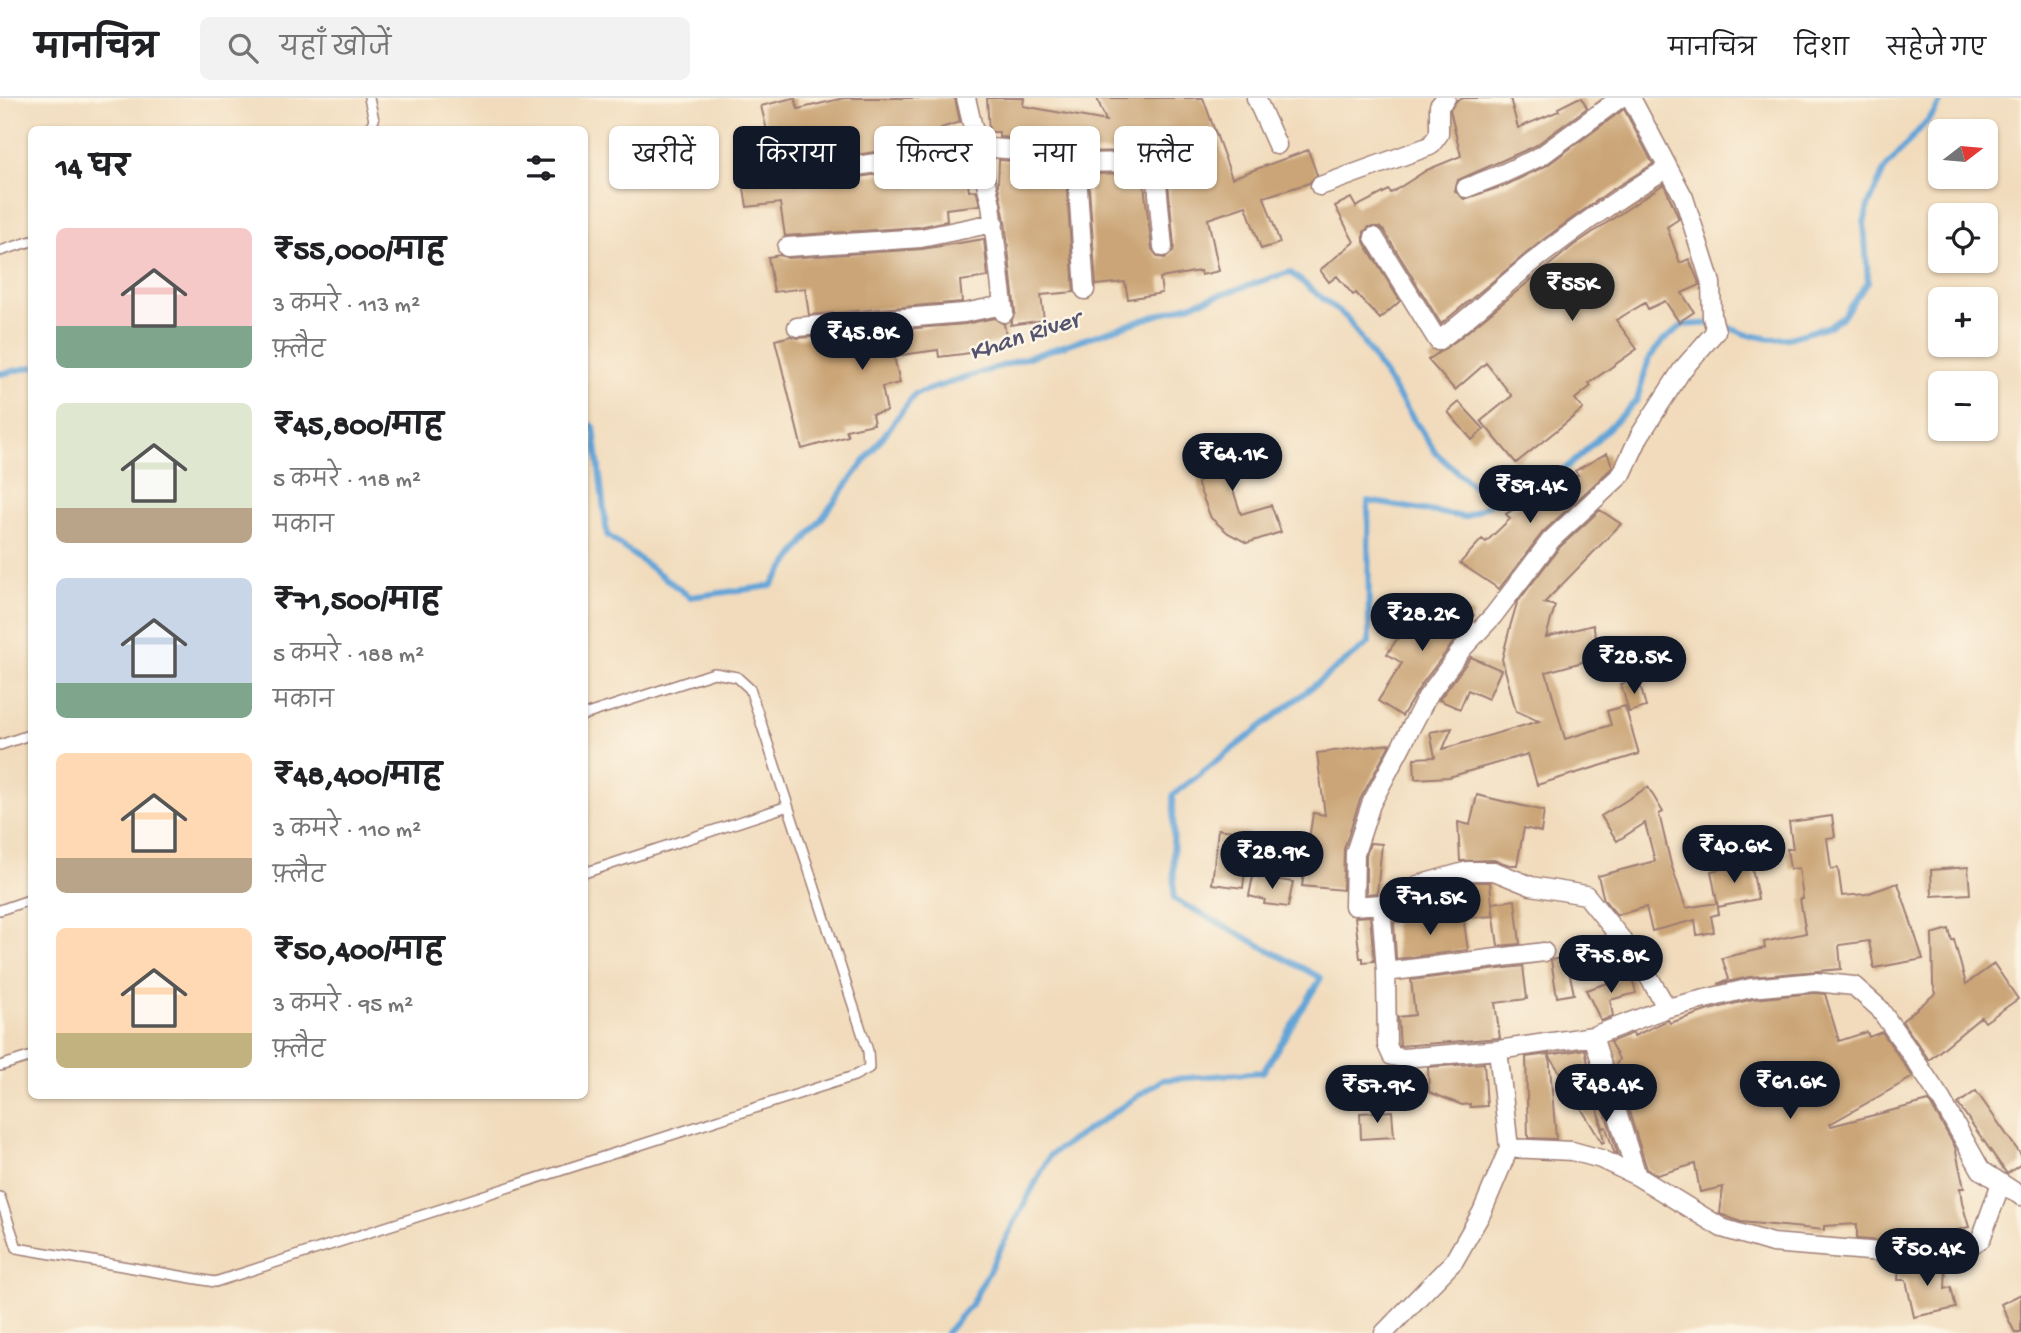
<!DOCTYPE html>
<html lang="hi">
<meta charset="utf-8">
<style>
:root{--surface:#fff;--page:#f2f2f2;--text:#202124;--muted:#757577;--line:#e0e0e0;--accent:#111827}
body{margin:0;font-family:"Gochi Hand","Playpen Sans Deva",sans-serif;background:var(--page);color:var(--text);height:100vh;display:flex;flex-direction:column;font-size:26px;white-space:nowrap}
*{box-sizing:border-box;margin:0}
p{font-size:23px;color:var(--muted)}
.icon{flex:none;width:38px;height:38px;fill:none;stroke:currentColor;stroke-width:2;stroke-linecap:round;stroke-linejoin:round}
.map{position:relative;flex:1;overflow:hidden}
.details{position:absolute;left:28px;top:28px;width:560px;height:973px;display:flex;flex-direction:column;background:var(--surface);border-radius:10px;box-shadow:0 2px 5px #0004}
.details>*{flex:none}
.top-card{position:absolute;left:609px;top:28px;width:665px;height:63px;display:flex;gap:14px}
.needle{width:46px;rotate:74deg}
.fabs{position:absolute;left:1928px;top:21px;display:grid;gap:14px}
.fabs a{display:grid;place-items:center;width:70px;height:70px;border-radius:10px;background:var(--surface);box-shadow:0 2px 5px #0004;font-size:35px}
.price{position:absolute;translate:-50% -60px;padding:0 16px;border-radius:24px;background:var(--accent);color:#fff;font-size:23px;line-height:46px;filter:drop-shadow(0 2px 4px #0008)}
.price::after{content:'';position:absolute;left:50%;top:42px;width:21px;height:16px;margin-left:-10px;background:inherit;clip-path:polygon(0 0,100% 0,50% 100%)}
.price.current{background:#222;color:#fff}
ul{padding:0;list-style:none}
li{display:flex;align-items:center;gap:21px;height:175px;padding:0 28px}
li span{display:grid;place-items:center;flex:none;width:196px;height:140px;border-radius:10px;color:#555}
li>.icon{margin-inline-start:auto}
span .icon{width:84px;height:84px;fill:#fffc;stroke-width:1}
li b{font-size:30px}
h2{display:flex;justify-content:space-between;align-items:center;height:84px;padding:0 28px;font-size:30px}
.tag{padding:0 24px;border-radius:10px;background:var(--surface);box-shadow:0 2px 5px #0004;font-size:24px;line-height:63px}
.tag.current{background:var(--accent);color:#fff}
header{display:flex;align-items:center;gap:42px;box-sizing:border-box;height:98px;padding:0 35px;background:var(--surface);border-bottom:2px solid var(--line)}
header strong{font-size:33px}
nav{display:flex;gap:38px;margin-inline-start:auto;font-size:24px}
.search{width:490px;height:63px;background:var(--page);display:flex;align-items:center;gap:18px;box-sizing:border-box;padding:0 24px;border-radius:10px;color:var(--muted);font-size:26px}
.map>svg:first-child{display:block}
</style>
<header>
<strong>मानचित्र</strong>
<div class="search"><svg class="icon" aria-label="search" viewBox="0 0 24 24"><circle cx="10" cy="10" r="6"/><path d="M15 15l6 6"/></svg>यहाँ खोजें</div>
<nav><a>मानचित्र</a><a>दिशा</a><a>सहेजे गए</a></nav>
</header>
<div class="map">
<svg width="2021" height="1235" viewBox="0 0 2021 1235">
<rect width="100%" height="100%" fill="#fcf5e5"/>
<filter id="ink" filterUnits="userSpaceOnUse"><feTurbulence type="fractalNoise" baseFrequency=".0143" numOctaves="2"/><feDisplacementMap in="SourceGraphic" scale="14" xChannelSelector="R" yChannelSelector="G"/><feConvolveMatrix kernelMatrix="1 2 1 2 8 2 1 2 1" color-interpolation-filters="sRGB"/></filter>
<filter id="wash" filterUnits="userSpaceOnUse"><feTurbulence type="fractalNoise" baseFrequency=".00686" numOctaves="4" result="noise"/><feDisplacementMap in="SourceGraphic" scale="28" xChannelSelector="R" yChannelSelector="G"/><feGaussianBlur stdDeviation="1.57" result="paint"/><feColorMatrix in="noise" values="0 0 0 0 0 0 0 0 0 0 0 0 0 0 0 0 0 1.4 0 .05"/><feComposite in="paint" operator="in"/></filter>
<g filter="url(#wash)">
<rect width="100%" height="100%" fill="#f1dbbc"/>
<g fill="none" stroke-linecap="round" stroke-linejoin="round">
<path stroke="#63a4d7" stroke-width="6" d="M 0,276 L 32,269
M 584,324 L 594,329 L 607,437 L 690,499 L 771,488 L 915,296 L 1290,174 L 1347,220 L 1436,355 L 1492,405
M 946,1235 L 972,1205 L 1050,1057 L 1162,982 L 1263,974 L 1321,880 L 1174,801 L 1173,697 L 1369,545 L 1368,403 L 1465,419 L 1492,405 L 1526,394 L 1558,376 L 1579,359 L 1637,302 L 1649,260 L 1663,243 L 1683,227 L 1718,225 L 1745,236 L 1771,241 L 1789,240 L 1829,228 L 1843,218 L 1868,184 L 1864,125 L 1868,108 L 1884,72 L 1933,16 L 1943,0"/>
</g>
<g id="blocks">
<path fill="#cba577" d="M 793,0 L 795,0 L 798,11 L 844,0 L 955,0 L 960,24 L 941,30 L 945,43 L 856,57 L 830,59 L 790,56 L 780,61 L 780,71 L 789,78 L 831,81 L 859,79 L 951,65 L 952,69 L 965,67 L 969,93 L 976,92 L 980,107 L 946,111 L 947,123 L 919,129 L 785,138 L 780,105 L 747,109 L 743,84 L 778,77 L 761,8 Z
M 987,0 L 1024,0 L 1023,8 L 1106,23 L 1097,0 L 1203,0 L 1232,80 L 1308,52 L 1317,77 L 1309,85 L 1264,99 L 1280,145 L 1261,151 L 1246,108 L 1208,121 L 1219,173 L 1201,177 L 1200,173 L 1160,180 L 1162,195 L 1128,201 L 1125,184 L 1096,187 L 1088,76 L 1136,75 L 1143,79 L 1152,151 L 1158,159 L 1165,160 L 1173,154 L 1174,148 L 1168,84 L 1162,64 L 1139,53 L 1082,54 L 1076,49 L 1062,44 L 999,39 L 999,34 L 989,34 Z
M 1464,0 L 1510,0 L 1518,30 L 1559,13 L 1558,10 L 1578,0 L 1582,0 L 1587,10 L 1535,48 L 1458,82 L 1455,93 L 1464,101 L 1506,87 L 1546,68 L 1624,11 L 1653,66 L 1610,93 L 1544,141 L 1441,226 L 1384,133 L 1379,129 L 1369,129 L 1364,134 L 1364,144 L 1400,203 L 1380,221 L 1356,195 L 1353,197 L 1337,178 L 1329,184 L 1320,172 L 1354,144 L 1335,108 L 1351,100 L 1356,109 L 1389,92 L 1391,95 L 1427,72 L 1461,58 L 1450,12 L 1457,2 Z
M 999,62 L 1059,66 L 1063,68 L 1066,77 L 1074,194 L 1041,197 L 1044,222 L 1010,227 L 1015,214 L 1005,123 L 998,88 Z
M 1664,86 L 1679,121 L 1667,129 L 1680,165 L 1689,161 L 1700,187 L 1682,195 L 1694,214 L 1679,224 L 1665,203 L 1648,211 L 1645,205 L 1616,222 L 1637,251 L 1589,285 L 1591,288 L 1575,301 L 1583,311 L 1516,365 L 1481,323 L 1512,298 L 1486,265 L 1455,292 L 1428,262 L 1457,242 L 1574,147 Z
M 984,141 L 988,179 L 960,183 L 962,204 L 809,217 L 805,190 L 774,194 L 768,159 L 780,157 L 788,160 L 922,151 Z
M 994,220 L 1004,226 L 1007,242 L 980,248 L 981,253 L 963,256 L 939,259 L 938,252 L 894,258 L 900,285 L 882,289 L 887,313 L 872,316 L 874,326 L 846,332 L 848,338 L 802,351 L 775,242 L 791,238 L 798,240 L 965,226 Z
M 1459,304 L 1484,331 L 1472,342 L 1448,314 Z
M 1246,337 L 1254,362 L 1226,371 L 1241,416 L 1271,407 L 1281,434 L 1247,445 L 1228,435 L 1211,420 L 1198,387 L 1201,362 L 1213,347 Z
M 1607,355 L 1613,369 L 1543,434 L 1499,491 L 1460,465 L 1482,441 L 1486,444 L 1510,421 L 1506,416 L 1549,389 L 1551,393 L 1578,377 L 1575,373 Z
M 1600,412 L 1621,426 L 1544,505 L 1555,508 L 1546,539 L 1593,527 L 1601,559 L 1546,574 L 1565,641 L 1611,627 L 1607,613 L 1625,608 L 1639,656 L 1537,687 L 1528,656 L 1449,679 L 1415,681 L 1414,660 L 1435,659 L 1430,634 L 1452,630 L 1443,651 L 1539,623 L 1516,613 L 1502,561 L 1510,529 L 1517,505 L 1559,450 Z
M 1449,501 L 1474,517 L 1421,587 L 1402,618 L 1378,603 L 1402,565 L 1387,556 L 1406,528 L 1410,530 L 1421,513 L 1435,522 Z
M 1471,559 L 1501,572 L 1488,601 L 1468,592 L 1460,611 L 1439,602 Z
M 1639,582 L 1646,609 L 1629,614 L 1621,586 Z
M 1390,646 L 1360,702 L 1344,751 L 1343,792 L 1302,788 L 1313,715 L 1325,717 L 1317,655 Z
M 1648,689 L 1663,714 L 1659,716 L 1671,766 L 1686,810 L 1717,805 L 1719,816 L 1711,818 L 1714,834 L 1697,837 L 1695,822 L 1652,833 L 1646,809 L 1617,817 L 1604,802 L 1598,778 L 1655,763 L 1645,725 L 1617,743 L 1601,718 Z
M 1477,697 L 1544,713 L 1541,734 L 1524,730 L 1517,767 L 1510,767 L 1494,762 L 1460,763 L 1458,724 L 1470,727 Z
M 1832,718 L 1835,739 L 1827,740 L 1831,771 L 1838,770 L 1842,798 L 1866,796 L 1898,785 L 1923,861 L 1874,870 L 1869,843 L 1839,847 L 1841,871 L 1750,879 L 1718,886 L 1729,881 L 1722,860 L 1765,850 L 1764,844 L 1806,835 L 1800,801 L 1803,801 L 1799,770 L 1790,771 L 1787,751 L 1793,751 L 1789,724 Z
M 1218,731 L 1249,735 L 1243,790 L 1212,786 Z
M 1370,745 L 1382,746 L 1377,795 L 1366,796 L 1366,757 Z
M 1751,765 L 1758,801 L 1718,809 L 1711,773 Z
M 1968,769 L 1970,796 L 1932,798 L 1931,772 Z
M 1253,778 L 1293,784 L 1288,809 L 1264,806 L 1265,802 L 1249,798 Z
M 1470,784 L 1490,784 L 1493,818 L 1465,820 L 1462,787 Z
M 1515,802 L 1520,846 L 1498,848 L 1492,805 Z
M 1370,818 L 1374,863 L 1363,864 L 1363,860 L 1360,860 L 1355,819 Z
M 1463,818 L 1468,852 L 1396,861 L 1394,824 Z
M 1949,831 L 1952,843 L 1954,842 L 1966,886 L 1994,866 L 2018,901 L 1985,924 L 1981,919 L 1929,962 L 1902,923 L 1936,895 L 1933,886 L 1932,836 Z
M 1566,859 L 1574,896 L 1557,899 L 1551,862 Z
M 1523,868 L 1527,901 L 1495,905 L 1500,940 L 1400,948 L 1398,919 L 1415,917 L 1411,882 Z
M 1631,875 L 1636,895 L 1610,902 L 1613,918 L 1601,923 L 1586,892 L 1617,882 L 1616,879 Z
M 1815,895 L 1825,896 L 1839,943 L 1867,934 L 1869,939 L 1882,934 L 1913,979 L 1830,1026 L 1831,1028 L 1929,1003 L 1955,1049 L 1964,1090 L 1960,1090 L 1962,1105 L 1969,1129 L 1916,1143 L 1893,1144 L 1857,1141 L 1857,1126 L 1824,1128 L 1824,1132 L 1741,1124 L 1720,1116 L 1723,1089 L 1700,1094 L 1695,1066 L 1657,1077 L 1647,1071 L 1615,969 L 1619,961 L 1610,944 L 1633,935 L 1634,938 L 1668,922 L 1670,925 L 1709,912 L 1753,901 Z
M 1585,951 L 1604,1044 L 1602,1045 L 1549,957 Z
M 1549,956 L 1556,1041 L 1528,1040 L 1526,959 Z
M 1484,965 L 1487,1008 L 1470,1009 L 1470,1006 L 1462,1007 L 1429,994 L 1428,969 Z
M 1976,993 L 2021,1057 L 2021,1066 L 2007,1076 L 1958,1006 Z
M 1601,1001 L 1618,1057 L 1614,1054 L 1606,1029 L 1603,1030 L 1597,1010 Z
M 1392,1013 L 1394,1039 L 1361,1041 L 1360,1015 Z
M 1946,1165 L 1945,1191 L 1951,1189 L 1956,1210 L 1914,1219 L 1906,1182 L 1898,1182 L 1899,1166 Z
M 2021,1196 L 2021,1235 L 2015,1235 L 2001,1206 Z"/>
</g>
</g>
<g filter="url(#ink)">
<use href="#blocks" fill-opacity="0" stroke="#9e7d74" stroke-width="2"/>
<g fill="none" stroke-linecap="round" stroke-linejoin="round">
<defs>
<path id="lane" d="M 368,32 L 374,22 L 369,0
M 0,153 L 32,143
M 0,647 L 32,636
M 584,775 L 788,708
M 0,812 L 32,801
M 0,968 L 32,958
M 0,1099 L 17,1150 L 215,1184 L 854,978 L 869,970 L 868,953 L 750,591 L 737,579 L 714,575 L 584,617"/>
<path id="street" d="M 966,0 L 991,106 L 1004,215
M 1256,0 L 1277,47
M 1631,0 L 1684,100 L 1711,185 L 1712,219 L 1716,233 L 1682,272 L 1640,337 L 1622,376 L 1551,442 L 1493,518 L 1463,550 L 1427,599 L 1371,706 L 1355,755 L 1354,808 L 1381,806 L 1386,874 L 1387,947 L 1392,958 L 1403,960 L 1498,952 L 1509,1050 L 1572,1053 L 1601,1061 L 1637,1078
M 1076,65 L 1139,64 L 1153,71 L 1157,85 L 1163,149
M 790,67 L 830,70 L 857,68 L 977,49 L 1061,55 L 1072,59 L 1077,75 L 1085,192
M 1320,88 L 1430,48 L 1439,36 L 1439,8 L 1446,0
M 1466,90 L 1502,76 L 1541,58 L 1620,0
M 1374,139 L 1438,243 C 1472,218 1502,189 1534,163 C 1578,129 1620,98 1668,70
M 787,149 L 921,140 L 994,125
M 797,229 L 964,215 L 1003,207
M 1381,806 L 1418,787 L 1468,773 L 1494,773 L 1531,788 L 1586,797 L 1640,864 L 1667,910
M 1386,874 L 1544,854
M 1498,952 L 1593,938
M 2001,1085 L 1981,1141 L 1970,1148 L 1953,1154 L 1893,1155 L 1772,1145 L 1722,1130 L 1637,1078 L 1593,938 L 1667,910 L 1751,890 L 1815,884 L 1854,888 L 1879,910 L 1907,950 L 1941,1001 L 1981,1072 L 2021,1098
M 1384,1235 L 1454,1163 L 1482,1114 L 1509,1050"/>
</defs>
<use href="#lane" stroke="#9e7d74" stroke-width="12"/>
<use href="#street" stroke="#9e7d74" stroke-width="21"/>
<use href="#lane" stroke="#fff" stroke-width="9"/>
<use href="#street" stroke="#fff" stroke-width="18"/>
</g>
</g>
<g text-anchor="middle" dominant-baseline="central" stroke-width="5" stroke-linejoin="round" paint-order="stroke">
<g font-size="26" font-style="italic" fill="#545470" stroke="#fcf5e5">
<text transform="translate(1025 240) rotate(-18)">Khan River</text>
</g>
</g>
</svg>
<div class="fabs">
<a><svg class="needle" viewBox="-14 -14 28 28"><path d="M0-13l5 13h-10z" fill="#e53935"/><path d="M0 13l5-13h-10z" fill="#757577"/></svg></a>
<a><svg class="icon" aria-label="locate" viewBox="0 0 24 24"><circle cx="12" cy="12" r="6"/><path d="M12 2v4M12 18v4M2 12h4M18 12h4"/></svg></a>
<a>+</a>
<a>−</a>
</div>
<b class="price current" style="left:1572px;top:225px">₹55K</b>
<b class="price" style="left:862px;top:274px">₹45.8K</b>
<b class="price" style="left:1232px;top:395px">₹64.1K</b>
<b class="price" style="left:1530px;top:427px">₹59.4K</b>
<b class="price" style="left:1422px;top:555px">₹28.2K</b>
<b class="price" style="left:1634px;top:598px">₹28.5K</b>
<b class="price" style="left:1734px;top:787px">₹40.6K</b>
<b class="price" style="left:1272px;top:793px">₹28.9K</b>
<b class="price" style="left:1430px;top:839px">₹71.5K</b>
<b class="price" style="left:1611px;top:897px">₹75.8K</b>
<b class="price" style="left:1790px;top:1023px">₹61.6K</b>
<b class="price" style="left:1606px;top:1026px">₹48.4K</b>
<b class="price" style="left:1377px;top:1027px">₹57.9K</b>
<b class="price" style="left:1927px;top:1190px">₹50.4K</b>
<div class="top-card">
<a class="tag">खरीदें</a>
<a class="tag current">किराया</a>
<a class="tag">फ़िल्टर</a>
<a class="tag">नया</a>
<a class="tag">फ़्लैट</a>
</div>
<section class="details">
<h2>14 घर<svg class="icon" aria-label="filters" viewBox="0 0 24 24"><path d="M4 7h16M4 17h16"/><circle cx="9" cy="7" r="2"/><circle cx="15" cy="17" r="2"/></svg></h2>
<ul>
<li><span style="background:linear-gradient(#f6c9c9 70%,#7fa58c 0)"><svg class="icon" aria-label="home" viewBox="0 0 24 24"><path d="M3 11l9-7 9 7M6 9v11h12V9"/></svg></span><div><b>₹55,000/माह</b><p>3 कमरे · 113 m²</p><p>फ़्लैट</p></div></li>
<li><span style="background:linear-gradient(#dfe7d0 75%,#b9a48a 0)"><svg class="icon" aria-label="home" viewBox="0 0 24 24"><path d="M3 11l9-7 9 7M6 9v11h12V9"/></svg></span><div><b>₹45,800/माह</b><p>5 कमरे · 118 m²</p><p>मकान</p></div></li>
<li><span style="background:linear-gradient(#c9d6e8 75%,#7fa58c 0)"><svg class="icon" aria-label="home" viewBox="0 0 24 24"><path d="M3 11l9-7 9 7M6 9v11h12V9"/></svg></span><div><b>₹71,500/माह</b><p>5 कमरे · 188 m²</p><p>मकान</p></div></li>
<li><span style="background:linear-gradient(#ffd9b3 75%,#b9a48a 0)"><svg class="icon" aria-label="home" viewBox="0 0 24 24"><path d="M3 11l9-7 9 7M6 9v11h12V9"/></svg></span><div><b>₹48,400/माह</b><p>3 कमरे · 110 m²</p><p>फ़्लैट</p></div></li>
<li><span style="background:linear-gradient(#ffd9b3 75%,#c2b280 0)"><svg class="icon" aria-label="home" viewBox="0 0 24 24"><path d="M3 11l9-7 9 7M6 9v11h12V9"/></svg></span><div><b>₹50,400/माह</b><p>3 कमरे · 95 m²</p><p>फ़्लैट</p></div></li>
</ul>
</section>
</div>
